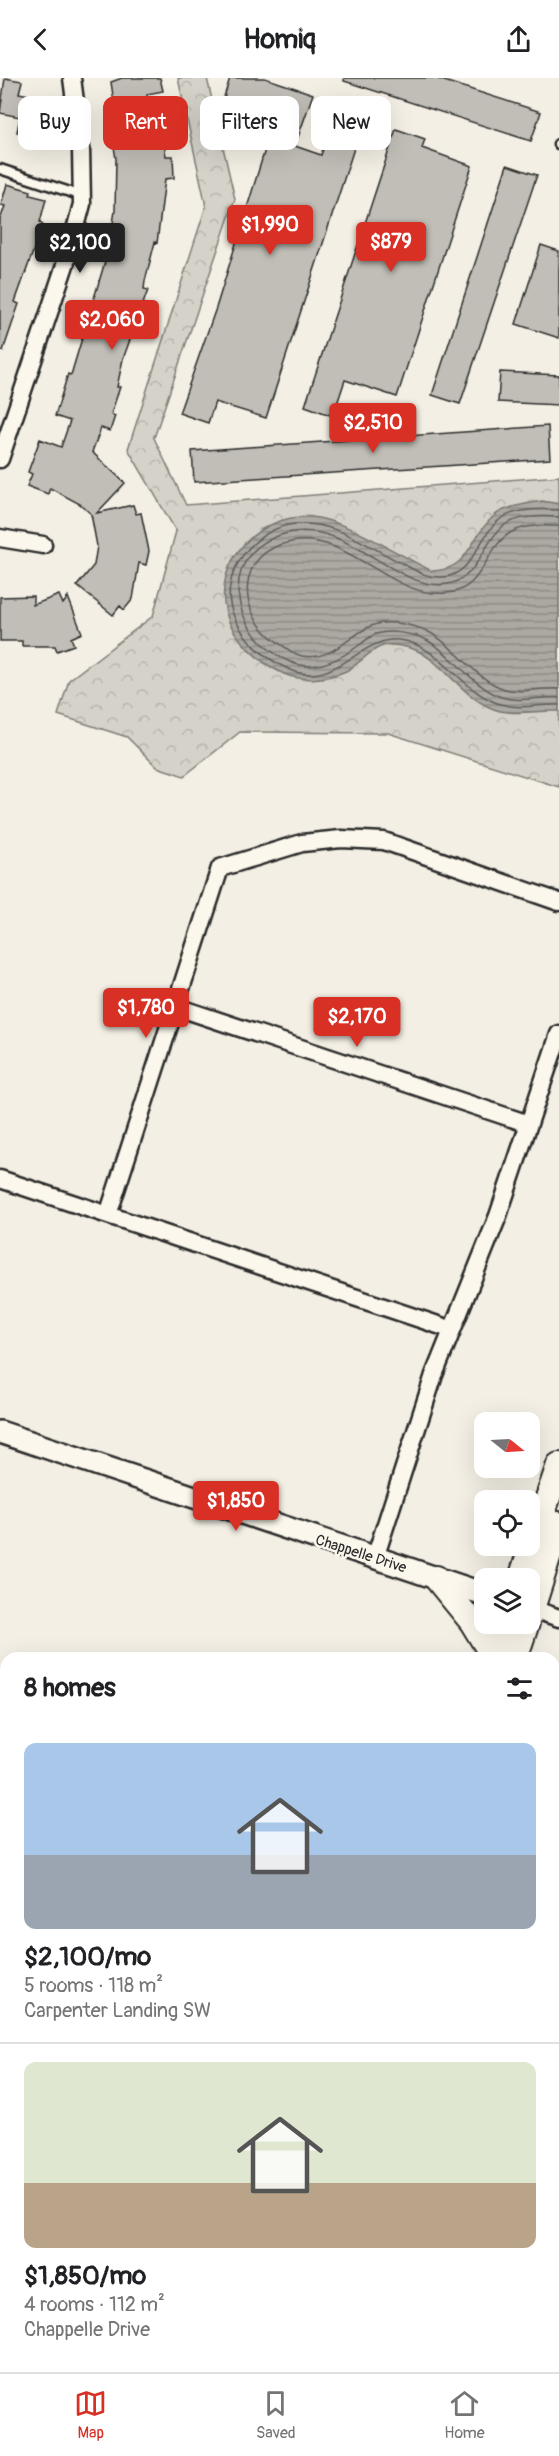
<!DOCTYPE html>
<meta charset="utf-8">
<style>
:root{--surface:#fff;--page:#f6f6f6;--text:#202124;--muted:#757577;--line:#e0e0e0;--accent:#d93025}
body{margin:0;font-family:Pangolin,sans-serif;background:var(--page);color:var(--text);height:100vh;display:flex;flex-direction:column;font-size:22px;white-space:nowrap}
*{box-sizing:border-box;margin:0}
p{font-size:20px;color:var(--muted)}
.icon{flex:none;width:33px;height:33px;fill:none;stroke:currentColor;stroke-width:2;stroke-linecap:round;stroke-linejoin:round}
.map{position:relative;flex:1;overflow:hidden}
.panel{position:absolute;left:0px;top:1574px;width:560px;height:722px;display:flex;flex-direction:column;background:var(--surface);border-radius:18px 18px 0 0;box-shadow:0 6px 24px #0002}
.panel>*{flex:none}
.banner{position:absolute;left:18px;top:18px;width:524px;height:54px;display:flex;gap:12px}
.needle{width:39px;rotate:108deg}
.controls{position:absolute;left:474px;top:1334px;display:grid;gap:12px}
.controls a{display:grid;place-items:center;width:66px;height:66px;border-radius:12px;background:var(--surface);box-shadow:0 6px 24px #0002;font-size:30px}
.price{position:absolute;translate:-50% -51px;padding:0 14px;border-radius:6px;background:var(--accent);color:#fff;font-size:20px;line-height:39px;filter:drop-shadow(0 2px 3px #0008)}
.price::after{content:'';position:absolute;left:50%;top:36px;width:18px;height:14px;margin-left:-9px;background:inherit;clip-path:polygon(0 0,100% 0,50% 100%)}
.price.on{background:#222;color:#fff}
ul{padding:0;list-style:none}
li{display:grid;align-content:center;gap:12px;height:318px;padding:0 24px}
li+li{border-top:2px solid var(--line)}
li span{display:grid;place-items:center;height:186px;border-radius:12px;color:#555}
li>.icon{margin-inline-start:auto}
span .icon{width:108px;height:108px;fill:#fffc;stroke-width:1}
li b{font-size:26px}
h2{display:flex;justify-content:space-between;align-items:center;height:72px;padding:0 24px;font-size:26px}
.tag{padding:0 21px;border-radius:12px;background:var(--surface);box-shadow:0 6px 24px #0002;font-size:21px;line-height:54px}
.tag.on{background:var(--accent);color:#fff}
header{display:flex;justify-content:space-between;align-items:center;height:78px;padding:0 24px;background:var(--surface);font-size:27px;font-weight:800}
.dock{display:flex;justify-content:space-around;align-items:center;height:84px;border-top:2px solid var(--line);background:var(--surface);font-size:16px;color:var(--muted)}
.dock a{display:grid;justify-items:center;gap:3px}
.dock .on{color:var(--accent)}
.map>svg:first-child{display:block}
</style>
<header><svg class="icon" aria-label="back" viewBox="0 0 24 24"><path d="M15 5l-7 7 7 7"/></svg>Homiq<svg class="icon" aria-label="share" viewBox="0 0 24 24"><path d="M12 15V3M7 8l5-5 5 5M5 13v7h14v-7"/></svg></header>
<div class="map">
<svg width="559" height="2294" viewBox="0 0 559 2294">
<defs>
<pattern id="forest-crowns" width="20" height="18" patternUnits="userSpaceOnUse" patternTransform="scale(1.5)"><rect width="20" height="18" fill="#d5d2c9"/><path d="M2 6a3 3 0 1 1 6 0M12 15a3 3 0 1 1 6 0" fill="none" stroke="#b7b4ad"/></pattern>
<pattern id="water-rules" width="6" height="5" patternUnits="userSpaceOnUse" patternTransform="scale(1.5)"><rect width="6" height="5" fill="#aca9a2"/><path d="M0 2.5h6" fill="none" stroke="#8c8a84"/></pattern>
</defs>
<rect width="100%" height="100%" fill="#f3efe4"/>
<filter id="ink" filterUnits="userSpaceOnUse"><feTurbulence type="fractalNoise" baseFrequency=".0167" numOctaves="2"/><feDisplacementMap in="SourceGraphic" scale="12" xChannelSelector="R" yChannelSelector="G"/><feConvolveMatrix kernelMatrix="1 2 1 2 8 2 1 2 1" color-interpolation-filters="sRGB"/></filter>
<g filter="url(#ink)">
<path fill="url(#forest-crowns)" stroke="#807e7a" stroke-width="1.5" d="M 178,0 L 207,0 L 235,121 L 154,360 L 186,427 L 559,398 L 559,709 L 388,655 L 240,654 L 184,698 L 157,689 L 127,659 L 58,637 L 69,602 L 153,538 L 176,453 L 128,371 L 206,128 Z"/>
<path fill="url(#water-rules)" stroke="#787772" stroke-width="1.5" d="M 542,423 L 559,426 L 559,633 C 539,632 520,637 500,633 C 465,624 447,587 416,572 C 406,568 389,565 380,569 C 368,574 358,587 346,593 C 328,601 303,604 284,596 C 260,585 233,561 226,535 C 212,483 260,435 312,439 C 346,442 399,477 432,493 C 471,492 468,460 494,438 C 506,428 527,426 542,423 Z"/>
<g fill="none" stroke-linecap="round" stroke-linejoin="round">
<path stroke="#5f5d5b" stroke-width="1.5" d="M 559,432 C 540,431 514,430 498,443 C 478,459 473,497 443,499 C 428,500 418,494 405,487 C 368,469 332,439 288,447 C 251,455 218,498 233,536 C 242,560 263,579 286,590 C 334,614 360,558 399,562 C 440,566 462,615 500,626 C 520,632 539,626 559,627
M 559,439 C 542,438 517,437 502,449 C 482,466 478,501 448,506 C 398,515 349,441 288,455 C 215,472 228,557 290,584 C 314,594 339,582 358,568 C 364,564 370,558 376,556 C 390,552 404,555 417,558 C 447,567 469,607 501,619 C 520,625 540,618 559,620
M 559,448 C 543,448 525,446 510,455 C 484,471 484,512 447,515 C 390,521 350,453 291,464 C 235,474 235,537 279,565 C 286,570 293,576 302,578 C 332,583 348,558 371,548 C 385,542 402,545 416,549 C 451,558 470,600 505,611 C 522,616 541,609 559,611"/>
</g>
<path fill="#c0beb6" stroke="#2b2b2b" stroke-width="1.5" d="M 5,0 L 22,3 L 19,15 L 44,20 L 36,58 L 17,54 L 20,39 L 0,35 Z
M 122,0 L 160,0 L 163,13 L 147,16 L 152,49 L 161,47 L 166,78 L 173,78 L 174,100 L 165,101 L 157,165 L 155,164 L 145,203 L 144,211 L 148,212 L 123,281 L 117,309 L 120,309 L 111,336 L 115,338 L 110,353 L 101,350 L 92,374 L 125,405 L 97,435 L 133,427 L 136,436 L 141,435 L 149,473 L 146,487 L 139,485 L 133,521 L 124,532 L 120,528 L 113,537 L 77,508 L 94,487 L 97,468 L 91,436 L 80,426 L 50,410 L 48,416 L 27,408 L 32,396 L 28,394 L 40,361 L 61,369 L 70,343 L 55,338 L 68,296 L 71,297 L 113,157 L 111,157 L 115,133 L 116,81 L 108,32 L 115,31 L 111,4 Z
M 230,0 L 265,0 L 313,16 L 295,68 L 321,77 L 332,45 L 359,55 L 266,340 L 215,324 L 208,345 L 179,335 L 216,230 L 276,36 L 224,19 Z
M 344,0 L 435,0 L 541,34 L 531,63 L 344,3 Z
M 396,51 L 425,61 L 422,70 L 472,88 L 397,319 L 345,302 L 333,338 L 305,328 Z
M 507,87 L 537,97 L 460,326 L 432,317 Z
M 7,106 L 31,113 L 30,117 L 46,121 L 40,144 L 43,146 L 15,224 L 19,226 L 3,273 L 0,272 L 0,142 L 5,128 L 1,127 Z
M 541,167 L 559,173 L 559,260 L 516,246 Z
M 500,294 L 559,297 L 559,327 L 498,324 Z
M 548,348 L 550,381 L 194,404 L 192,373 Z
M 59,517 L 63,526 L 68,519 L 82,555 L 71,560 L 74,567 L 57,573 L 55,568 L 22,568 L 22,563 L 0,563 L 0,519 L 33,518 L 33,527 Z"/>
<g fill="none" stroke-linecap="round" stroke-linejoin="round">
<defs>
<path id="service" d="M 558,66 L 559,66
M 0,91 L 82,118"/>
<path id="minor" d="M 0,381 L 69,175 L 82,126 L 81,70 L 72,0
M 0,460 L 43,467
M 174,928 L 529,1046
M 0,1101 L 108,1137
M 450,1251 L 108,1137 L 220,790 L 302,765 L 341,761 L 384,763 L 559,824
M 375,1480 L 434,1297 L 498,1138 L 559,956
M 530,1530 L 559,1540"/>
<path id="tertiary" d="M 0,1354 L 484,1516"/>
<path id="secondary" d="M 436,1500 L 472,1544 L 494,1580
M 521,1500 L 559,1387
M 530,1537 L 559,1446
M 494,1580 L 506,1545
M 515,1580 L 527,1545
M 0,1967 L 6,1969
M 554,2174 L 559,2175"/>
</defs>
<use href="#service" stroke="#2b2b2b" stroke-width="13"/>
<use href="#minor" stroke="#2b2b2b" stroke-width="21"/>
<use href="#tertiary" stroke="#2b2b2b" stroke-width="26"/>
<use href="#secondary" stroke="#2b2b2b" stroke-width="28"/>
<use href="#service" stroke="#fbf7ec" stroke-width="8"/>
<use href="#minor" stroke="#fbf7ec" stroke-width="16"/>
<use href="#tertiary" stroke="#fbf7ec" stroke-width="21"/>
<use href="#secondary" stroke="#fbf7ec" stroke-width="24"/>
</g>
</g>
<g text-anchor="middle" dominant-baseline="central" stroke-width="5" stroke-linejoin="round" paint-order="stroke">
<g font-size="15" fill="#2b2b2b" stroke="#fbf7ec">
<text transform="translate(361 1476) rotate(18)">Chappelle Drive</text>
</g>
</g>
</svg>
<div class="controls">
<a><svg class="needle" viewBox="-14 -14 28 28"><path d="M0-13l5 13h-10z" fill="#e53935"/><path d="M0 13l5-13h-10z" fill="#757577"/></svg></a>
<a><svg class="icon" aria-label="locate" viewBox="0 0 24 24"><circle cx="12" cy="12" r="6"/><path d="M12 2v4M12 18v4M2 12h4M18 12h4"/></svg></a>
<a><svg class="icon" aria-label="layers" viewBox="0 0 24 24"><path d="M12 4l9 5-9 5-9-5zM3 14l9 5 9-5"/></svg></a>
</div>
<b class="price" style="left:270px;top:178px">$1,990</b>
<b class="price" style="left:391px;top:195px">$879</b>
<b class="price on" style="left:80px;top:196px">$2,100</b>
<b class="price" style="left:112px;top:273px">$2,060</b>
<b class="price" style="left:373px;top:376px">$2,510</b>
<b class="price" style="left:146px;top:961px">$1,780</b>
<b class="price" style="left:357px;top:970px">$2,170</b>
<b class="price" style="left:236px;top:1454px">$1,850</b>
<div class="banner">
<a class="tag">Buy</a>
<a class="tag on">Rent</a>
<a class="tag">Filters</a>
<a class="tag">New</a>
</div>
<section class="panel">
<h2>8 homes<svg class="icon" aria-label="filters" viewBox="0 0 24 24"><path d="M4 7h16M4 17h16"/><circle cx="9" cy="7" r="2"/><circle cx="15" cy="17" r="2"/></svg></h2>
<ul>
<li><span style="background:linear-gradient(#a9c7e8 60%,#9aa5b1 0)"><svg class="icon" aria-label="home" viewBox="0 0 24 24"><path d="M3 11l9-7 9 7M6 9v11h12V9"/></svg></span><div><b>$2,100/mo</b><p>5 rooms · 118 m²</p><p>Carpenter Landing SW</p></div></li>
<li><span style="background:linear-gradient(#dfe7d0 65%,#b9a48a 0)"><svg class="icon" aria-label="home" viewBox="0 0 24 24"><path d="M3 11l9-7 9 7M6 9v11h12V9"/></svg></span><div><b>$1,850/mo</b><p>4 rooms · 112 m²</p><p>Chappelle Drive</p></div></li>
</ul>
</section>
</div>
<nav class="dock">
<a class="on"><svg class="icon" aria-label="map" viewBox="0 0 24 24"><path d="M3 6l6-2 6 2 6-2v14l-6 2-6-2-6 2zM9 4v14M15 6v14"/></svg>Map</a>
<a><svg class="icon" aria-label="saved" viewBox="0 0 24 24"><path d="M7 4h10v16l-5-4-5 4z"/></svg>Saved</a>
<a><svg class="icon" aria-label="home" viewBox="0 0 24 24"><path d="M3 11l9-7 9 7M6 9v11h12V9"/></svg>Home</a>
</nav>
